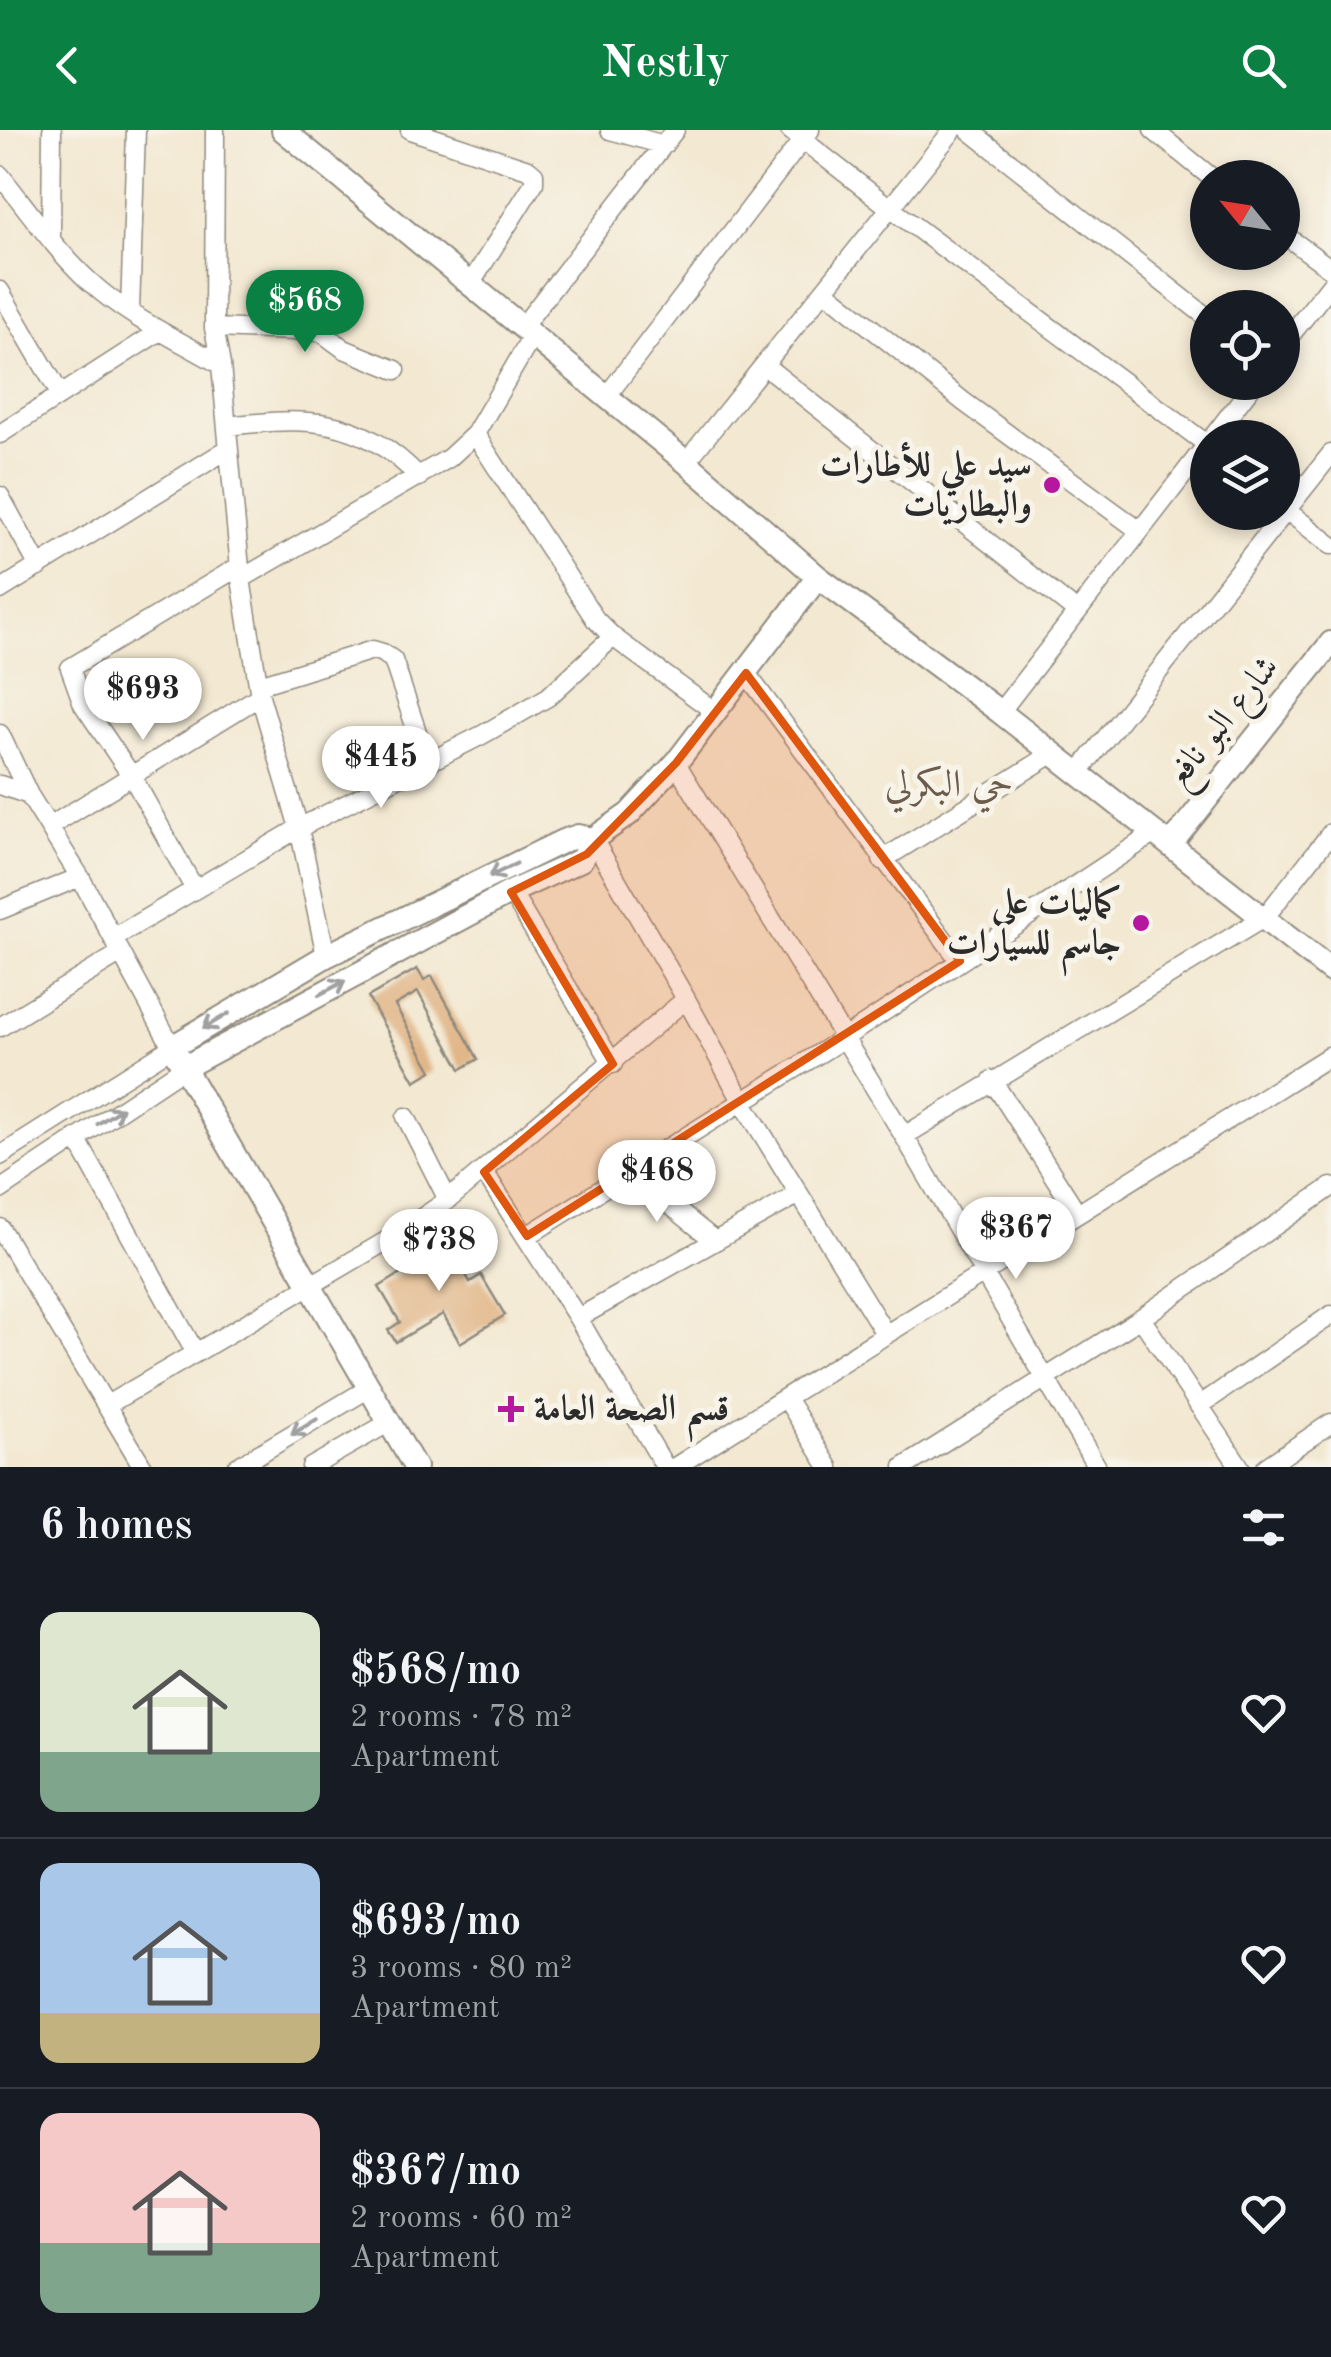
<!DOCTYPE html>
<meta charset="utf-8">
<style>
:root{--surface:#171b24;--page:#242831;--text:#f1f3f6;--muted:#9ea1a6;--line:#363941;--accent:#0b8043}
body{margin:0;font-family:"Old Standard TT",Amiri,serif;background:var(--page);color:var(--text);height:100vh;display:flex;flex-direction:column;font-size:38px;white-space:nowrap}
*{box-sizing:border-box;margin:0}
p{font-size:32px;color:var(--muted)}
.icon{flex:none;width:55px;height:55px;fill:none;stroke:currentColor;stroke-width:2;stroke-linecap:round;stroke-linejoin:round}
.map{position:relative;height:1337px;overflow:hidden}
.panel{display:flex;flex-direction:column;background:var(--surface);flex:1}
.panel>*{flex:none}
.needle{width:65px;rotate:300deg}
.tools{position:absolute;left:1190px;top:30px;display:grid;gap:20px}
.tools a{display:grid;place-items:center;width:110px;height:110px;border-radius:50%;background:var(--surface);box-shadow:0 5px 15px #0003;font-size:50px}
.price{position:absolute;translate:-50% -85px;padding:0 22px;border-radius:35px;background:#fff;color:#222;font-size:32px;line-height:65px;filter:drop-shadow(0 2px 5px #0008)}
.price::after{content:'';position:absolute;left:50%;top:60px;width:30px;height:22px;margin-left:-15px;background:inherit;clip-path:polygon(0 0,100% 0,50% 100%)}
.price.selected{background:var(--accent);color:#fff}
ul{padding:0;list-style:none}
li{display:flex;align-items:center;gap:30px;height:250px;padding:0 40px}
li+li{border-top:2px solid var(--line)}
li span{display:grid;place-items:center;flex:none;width:280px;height:200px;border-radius:20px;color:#555}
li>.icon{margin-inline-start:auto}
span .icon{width:120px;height:120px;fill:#fffc;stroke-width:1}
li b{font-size:42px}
h2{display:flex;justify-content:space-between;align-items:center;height:120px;padding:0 40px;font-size:42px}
header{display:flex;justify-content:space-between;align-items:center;height:130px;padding:0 40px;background:var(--accent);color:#fff;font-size:45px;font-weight:800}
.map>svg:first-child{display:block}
</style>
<header><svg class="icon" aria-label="back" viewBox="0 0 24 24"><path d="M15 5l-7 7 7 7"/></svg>Nestly<svg class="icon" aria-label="search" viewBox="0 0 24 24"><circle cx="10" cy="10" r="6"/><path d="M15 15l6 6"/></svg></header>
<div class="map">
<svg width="1331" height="1337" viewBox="0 0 1331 1337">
<rect width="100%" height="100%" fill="#f7f3e8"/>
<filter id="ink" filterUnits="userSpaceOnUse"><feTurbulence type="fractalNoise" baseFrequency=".01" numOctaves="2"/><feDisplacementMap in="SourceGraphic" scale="20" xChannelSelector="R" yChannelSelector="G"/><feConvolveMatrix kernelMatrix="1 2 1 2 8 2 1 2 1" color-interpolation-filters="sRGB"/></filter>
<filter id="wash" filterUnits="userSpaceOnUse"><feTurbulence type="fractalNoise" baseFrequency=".0048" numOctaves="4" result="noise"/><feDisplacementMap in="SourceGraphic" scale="40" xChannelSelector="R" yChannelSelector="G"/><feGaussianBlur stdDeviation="2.25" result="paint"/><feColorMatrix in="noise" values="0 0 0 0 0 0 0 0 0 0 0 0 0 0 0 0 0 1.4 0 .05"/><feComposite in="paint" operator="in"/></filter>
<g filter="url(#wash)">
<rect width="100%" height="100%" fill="#f3e8d1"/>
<g id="blocks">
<path fill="#e1b688" d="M 417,839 L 424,850 L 432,846 L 478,929 L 461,939 L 418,862 L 395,875 L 432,941 L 415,951 L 368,867 Z
M 442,1104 L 470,1152 L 481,1145 L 505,1185 L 460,1213 L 443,1184 L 396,1212 L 388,1200 L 400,1192 L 379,1157 L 405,1141 L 399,1130 Z"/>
</g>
</g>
<g filter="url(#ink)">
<use href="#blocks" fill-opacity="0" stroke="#8f8a7e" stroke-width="2.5"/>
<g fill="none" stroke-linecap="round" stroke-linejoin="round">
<defs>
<path id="street" d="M 215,0 L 214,198 L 221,235 L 241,449 L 260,566 L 299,698 L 326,826
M 410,0 L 528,39 L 534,44 L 534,53 L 471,153
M 610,0 L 664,15
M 790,0 L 890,78 L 1208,315
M 969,0 L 1208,188
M 1153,0 L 1212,48
M 0,45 C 29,81 56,121 90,152 C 128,187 177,209 221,235
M 1282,103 L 1331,139
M 51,107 L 52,0
M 824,160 L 964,272 L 1140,401
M 0,161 L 60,264
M 130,181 L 136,0
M 523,196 L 675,0
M 214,198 L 321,202 L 344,219 L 396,240
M 1282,216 L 1331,154
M 764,235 L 1077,482
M 606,267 L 810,0
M 227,296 C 306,287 360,285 419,347
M 0,304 L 160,201
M 475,304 L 595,489 L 613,507 L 714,581
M 1212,308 L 1255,252
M 686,332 L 953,0
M 0,366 L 39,437
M 1282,377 L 1331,415
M 241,449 L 449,328 L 475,304 L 533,205
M 0,460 L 228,319
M 746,543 L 960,831
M 259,555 L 373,520 L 383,523 L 393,530 L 427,632
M 1000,582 L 1208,313
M 0,604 L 29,665 L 80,747 L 172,917 L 0,1026
M 676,633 L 904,1006 L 1097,1337
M 1078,643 L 1331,324
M 0,655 L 29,665
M 49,697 L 260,566
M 593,709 L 686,869 L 742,971 L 886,1205
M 882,730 L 1052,624
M 194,758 L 133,648 L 83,574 L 70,538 L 240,436
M 511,762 L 613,934
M 0,780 L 80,747
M 113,808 L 299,698 L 482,605 L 548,567 L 613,507
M 0,897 L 121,823
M 992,950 L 1078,1084
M 406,987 L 448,1070
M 904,1006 L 1265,787 L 1331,703
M 76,1008 L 195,1222
M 484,1042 L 578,1188 L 665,1337
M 629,1042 L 715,1111
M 0,1060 L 185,937
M 0,1098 L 143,1337
M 527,1106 L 844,908 L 1156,702
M 578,1188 L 799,1064
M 1141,1188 L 1240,1337
M 786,1268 L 829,1337
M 107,1275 L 398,1104 L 448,1070 L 686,869
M 1199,1276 L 1331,1185
M 237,1337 L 371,1257
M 311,1337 L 390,1292
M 675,1337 L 1331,925
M 904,1337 L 1141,1188 L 1331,1057
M 1266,1337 L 1331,1293"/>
<path id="secondary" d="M 283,0 L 686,332 L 818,447 L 1000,582 L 1331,841
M 1171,714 L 1331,513
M 185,937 L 511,762 L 581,730 L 593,709 L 629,684 L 676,633 L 818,447
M 415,1337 L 172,917 L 326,826 L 563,711 L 578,706 L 593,709"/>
</defs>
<use href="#street" stroke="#8f8a7e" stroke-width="21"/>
<use href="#secondary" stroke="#8f8a7e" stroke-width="26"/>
<use href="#street" stroke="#fff" stroke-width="18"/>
<use href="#secondary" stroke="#fff" stroke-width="22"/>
</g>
<defs><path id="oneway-shaft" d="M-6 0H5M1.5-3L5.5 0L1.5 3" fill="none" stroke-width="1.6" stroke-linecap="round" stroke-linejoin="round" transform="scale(2.5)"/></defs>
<g stroke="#a0a0a0">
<use href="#oneway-shaft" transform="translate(503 740) rotate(154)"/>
<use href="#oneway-shaft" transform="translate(332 858) rotate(-28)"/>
<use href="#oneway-shaft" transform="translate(216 891) rotate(149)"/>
<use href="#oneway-shaft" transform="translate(110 986) rotate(-33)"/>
<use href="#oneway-shaft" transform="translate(304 1297) rotate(149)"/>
</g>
</g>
<path fill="#df570e" fill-opacity="0.2" stroke="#df570e" stroke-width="8" stroke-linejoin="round" d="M 746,543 L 960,831 L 527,1106 L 484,1042 L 613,934 L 511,762 L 587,724 L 676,633 Z"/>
<g fill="#b5179e" stroke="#f7f3e8" stroke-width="4">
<circle cx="1052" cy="355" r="10"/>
<circle cx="1141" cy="793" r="10"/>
<path d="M506 1264h10v10h10v10h-10v10h-10v-10h-10v-10h10z"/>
</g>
<g text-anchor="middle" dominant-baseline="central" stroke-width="10" stroke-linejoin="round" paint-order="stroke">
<g font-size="35" font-weight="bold" fill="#2b2b2b" stroke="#f7f3e8" text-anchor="end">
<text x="1032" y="335">سيد علي للأطارات<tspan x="1032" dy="40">والبطاريات</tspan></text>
<text x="1121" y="773">كماليات علي<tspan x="1121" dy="40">جاسم للسيارات</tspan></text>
<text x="534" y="1279" text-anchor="start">قسم الصحة العامة</text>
</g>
<g font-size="35" fill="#2b2b2b" stroke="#f7f3e8">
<text transform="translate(1223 592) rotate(-51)">شارع البو نافع</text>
</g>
<g font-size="38" fill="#6b5c4c" stroke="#f7f3e8">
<text x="949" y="656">حي البكرلي</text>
</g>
</g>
</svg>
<div class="tools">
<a><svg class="needle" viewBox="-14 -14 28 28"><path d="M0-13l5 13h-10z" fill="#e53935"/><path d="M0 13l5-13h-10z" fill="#9ea1a6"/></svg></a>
<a><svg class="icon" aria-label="locate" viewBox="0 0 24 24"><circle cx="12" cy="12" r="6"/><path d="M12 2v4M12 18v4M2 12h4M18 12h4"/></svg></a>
<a><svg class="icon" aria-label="layers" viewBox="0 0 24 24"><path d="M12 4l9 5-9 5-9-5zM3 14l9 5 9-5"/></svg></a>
</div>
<b class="price selected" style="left:305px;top:225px">$568</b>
<b class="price" style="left:143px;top:613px">$693</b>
<b class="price" style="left:381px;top:681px">$445</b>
<b class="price" style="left:657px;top:1095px">$468</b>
<b class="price" style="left:1016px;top:1152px">$367</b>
<b class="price" style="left:439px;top:1164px">$738</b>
</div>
<section class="panel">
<h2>6 homes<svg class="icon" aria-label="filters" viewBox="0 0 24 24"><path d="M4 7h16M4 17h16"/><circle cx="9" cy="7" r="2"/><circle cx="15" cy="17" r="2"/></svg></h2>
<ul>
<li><span style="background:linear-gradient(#dfe7d0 70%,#7fa58c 0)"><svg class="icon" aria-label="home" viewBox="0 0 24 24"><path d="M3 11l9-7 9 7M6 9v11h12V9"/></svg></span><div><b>$568/mo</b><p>2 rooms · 78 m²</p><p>Apartment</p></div><svg class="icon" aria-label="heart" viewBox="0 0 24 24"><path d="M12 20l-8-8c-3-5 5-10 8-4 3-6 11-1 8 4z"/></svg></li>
<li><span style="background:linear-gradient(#a9c7e8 75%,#c2b280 0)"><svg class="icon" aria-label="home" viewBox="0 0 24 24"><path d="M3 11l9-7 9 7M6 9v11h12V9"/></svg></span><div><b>$693/mo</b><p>3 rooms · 80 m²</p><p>Apartment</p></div><svg class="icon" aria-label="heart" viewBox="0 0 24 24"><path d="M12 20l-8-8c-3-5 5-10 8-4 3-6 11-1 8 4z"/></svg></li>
<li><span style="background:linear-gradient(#f6c9c9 65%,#7fa58c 0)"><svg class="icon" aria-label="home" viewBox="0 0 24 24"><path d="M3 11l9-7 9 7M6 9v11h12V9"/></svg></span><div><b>$367/mo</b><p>2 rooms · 60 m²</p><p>Apartment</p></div><svg class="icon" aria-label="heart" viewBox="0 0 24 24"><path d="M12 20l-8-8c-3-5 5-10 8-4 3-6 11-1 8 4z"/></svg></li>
</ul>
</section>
